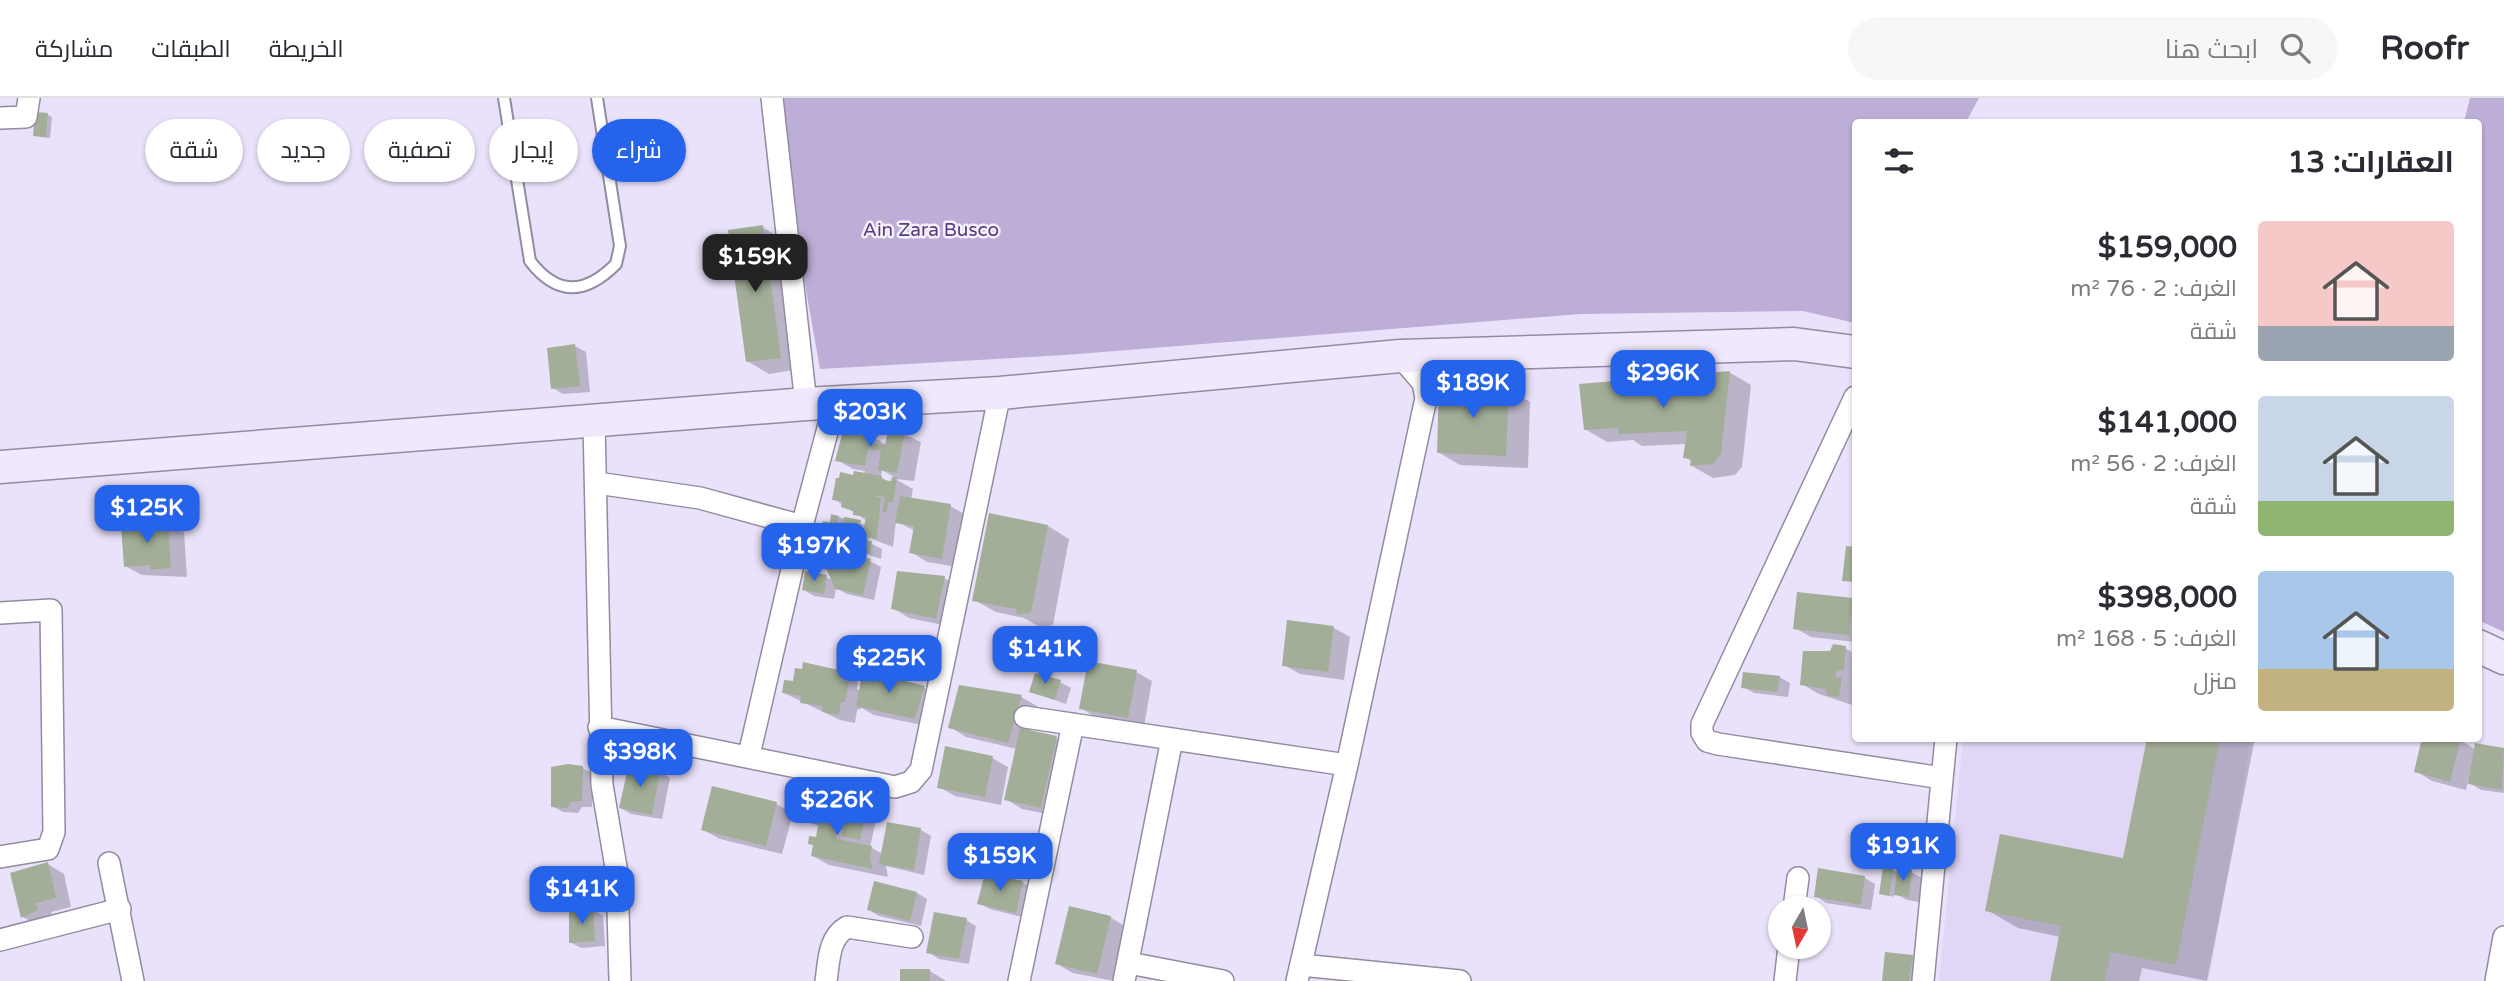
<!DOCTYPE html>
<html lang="ar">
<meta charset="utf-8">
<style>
:root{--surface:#fff;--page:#f7f7f7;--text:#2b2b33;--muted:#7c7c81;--line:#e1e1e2;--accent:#2563eb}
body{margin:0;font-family:"Varela Round",Cairo,sans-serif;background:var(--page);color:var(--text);direction:rtl;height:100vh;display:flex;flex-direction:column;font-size:26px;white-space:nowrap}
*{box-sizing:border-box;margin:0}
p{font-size:23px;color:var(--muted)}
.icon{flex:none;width:38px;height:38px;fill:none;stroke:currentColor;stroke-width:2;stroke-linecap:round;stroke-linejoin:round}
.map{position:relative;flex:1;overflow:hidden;direction:ltr}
.side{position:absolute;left:1852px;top:21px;width:630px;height:623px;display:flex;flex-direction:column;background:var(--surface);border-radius:7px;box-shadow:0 2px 5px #0004;direction:rtl}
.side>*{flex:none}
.top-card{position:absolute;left:21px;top:21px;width:665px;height:63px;direction:rtl;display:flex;gap:14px}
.needle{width:46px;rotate:189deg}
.tools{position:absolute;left:1768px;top:798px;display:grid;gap:14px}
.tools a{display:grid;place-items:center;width:63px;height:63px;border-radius:50%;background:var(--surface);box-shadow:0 2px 5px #0004;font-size:35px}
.price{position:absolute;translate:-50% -60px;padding:0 16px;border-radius:14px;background:var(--accent);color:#fff;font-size:23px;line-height:46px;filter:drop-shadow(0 2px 4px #0008)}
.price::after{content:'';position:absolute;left:50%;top:42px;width:21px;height:16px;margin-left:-10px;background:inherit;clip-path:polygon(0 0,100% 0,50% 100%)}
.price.selected{background:#222;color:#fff}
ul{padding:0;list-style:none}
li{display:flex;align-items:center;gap:21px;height:175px;padding:0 28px}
li span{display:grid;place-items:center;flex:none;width:196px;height:140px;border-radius:7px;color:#555}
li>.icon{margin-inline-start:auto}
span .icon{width:84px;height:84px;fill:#fffc;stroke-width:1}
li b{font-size:30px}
h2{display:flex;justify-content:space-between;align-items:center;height:84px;padding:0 28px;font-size:30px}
.tag{padding:0 24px;border-radius:32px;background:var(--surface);box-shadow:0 2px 5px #0004;font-size:24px;line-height:63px}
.tag.selected{background:var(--accent);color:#fff}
header{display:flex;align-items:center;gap:42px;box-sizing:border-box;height:98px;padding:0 35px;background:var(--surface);border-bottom:2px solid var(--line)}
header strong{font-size:33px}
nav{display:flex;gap:38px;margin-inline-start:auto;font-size:24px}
.search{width:490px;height:63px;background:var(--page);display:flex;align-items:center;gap:18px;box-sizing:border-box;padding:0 24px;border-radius:38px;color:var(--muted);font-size:26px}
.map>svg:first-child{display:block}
</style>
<header>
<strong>Roofr</strong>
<div class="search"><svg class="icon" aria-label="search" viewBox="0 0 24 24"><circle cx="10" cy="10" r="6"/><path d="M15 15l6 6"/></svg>ابحث هنا</div>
<nav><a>الخريطة</a><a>الطبقات</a><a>مشاركة</a></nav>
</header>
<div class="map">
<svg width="2504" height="883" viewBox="0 0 2504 883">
<rect width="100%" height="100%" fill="#eae2fa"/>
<path fill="#e1d6f5" d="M 1963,641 L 2251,641 L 2209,883 L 1939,883 Z"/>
<path fill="#bdaed7" d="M 772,0 L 1979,0 L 1966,24 L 1855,24 L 1855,225 L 1803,213 L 1581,216 L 1065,257 L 820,271 Z
M 2470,0 L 2504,0 L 2504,534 L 2478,522 L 2478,24 L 2464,24 Z"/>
<path fill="#0003" fill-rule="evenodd" d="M 48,17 L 52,19 L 50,40 L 40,39 L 35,37 Z
M 762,129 L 784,142 L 801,271 L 769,276 L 747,263 Z
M 575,248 L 586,254 L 590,294 L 563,296 L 553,290 Z
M 1729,274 L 1751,287 L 1742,369 L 1735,377 L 1713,380 L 1692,368 L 1692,364 L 1685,359 L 1687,346 L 1642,348 L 1633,342 L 1607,344 L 1585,331 Z
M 1509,291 L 1530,304 L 1528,370 L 1460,367 L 1438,354 Z
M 899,334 L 921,344 L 914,383 L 895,381 L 913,391 L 911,401 L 950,408 L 966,417 L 958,469 L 927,464 L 911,454 L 915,433 L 896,423 L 893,449 L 869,440 L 868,444 L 882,451 L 881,461 L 854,452 L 855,444 L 851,443 L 850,453 L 840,451 L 839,456 L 870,463 L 881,469 L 874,502 L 847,496 L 836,490 L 834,501 L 814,498 L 804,492 L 826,479 L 834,483 L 830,474 L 821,469 L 831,426 L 838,419 L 866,427 L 867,423 L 834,401 L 854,379 L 864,377 L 865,373 L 853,371 L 837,362 L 871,338 L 887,347 ZM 882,372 L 894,379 L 892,386 L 881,379 Z
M 168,425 L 184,434 L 187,479 L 142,477 L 125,468 Z
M 1048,428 L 1069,441 L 1053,527 L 1040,529 L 1024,520 L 996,514 L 974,502 Z
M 944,480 L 960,489 L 953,529 L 909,520 L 893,510 Z
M 1852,502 L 1855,504 L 1855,544 L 1811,539 L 1795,530 Z
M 1334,530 L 1350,539 L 1344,582 L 1300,576 L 1284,567 Z
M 1845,550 L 1855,556 L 1852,587 L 1855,589 L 1855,608 L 1819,596 L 1802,586 L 1831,555 Z
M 1136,574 L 1152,583 L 1144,628 L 1097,620 L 1081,610 Z
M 842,575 L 858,584 L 857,591 L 861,593 L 924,590 L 940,599 L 931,629 L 874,617 L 862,610 L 857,612 L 855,625 L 840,622 L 784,595 L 794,585 Z
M 1779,579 L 1790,585 L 1788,599 L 1754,595 L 1743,589 Z
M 1060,584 L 1071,590 L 1066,606 L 1032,594 Z
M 1021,599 L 1037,608 L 1030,634 L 1056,640 L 1072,649 L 1057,718 L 1022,711 L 1006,701 L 1017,651 L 966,639 L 950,629 Z
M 2149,640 L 2255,640 L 2207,883 L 2142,870 L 2139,883 L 2052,883 L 2061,839 L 2018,830 L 1987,812 L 2125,762 Z
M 2460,642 L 2475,651 L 2476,647 L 2504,651 L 2504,695 L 2481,692 L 2468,684 L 2466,692 L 2432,683 L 2416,673 Z
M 992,660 L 1008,669 L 1001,707 L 955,698 L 939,689 Z
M 582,670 L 593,676 L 592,709 L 582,709 L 578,715 L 563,714 L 552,708 Z
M 660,674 L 670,680 L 662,721 L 631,716 L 621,710 Z
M 853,694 L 880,704 L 870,749 L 883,756 L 921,732 L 931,738 L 924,777 L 886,768 L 888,779 L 829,767 L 813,758 L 820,729 L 811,724 L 825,720 L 844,697 L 852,702 Z
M 776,706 L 793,715 L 782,756 L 720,741 L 703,732 Z
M 48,766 L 64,776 L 71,809 L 51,814 L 53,822 L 39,828 L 23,819 Z
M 1820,772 L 1865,780 L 1875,786 L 1871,812 L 1826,805 L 1816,798 Z
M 1893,772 L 1899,775 L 1911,774 L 1922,780 L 1919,804 L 1907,802 L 1894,795 L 1894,799 L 1881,795 Z
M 986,777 L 1023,785 L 1033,791 L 1026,820 L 990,811 L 979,805 Z
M 875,785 L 917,795 L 927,801 L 921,828 L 879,818 L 869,812 Z
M 593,812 L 603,818 L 605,848 L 581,850 L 570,844 Z
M 1110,819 L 1126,829 L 1114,883 L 1073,875 L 1057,866 Z
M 966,822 L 976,828 L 969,866 L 939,861 L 928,854 Z
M 1912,858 L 1928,868 L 1926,883 L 1884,883 Z
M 930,873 L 946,883 L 902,883 Z"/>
<path fill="#a2ae98" d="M 35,14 L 48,15 L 46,39 L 33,38 Z
M 763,127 L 781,260 L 746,264 L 728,132 Z
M 575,246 L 580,288 L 551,291 L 547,250 Z
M 1730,273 L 1721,356 L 1713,366 L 1690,368 L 1691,361 L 1683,360 L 1687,333 L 1619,336 L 1618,330 L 1584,332 L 1579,286 Z
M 1439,287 L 1509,289 L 1506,358 L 1437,355 Z
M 844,329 L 871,336 L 870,344 L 885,347 L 888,333 L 905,333 L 897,375 L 878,372 L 881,353 L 868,351 L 865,368 L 835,363 Z
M 854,373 L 882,378 L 882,382 L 891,383 L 892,379 L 897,380 L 893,404 L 888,404 L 887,413 L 882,414 L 885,399 L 870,397 L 881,400 L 877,441 L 862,438 L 866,419 L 853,417 L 853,413 L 841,409 L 842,403 L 832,402 L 836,380 L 839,380 L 840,374 L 853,377 Z
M 900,398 L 951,406 L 942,461 L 909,455 L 914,428 L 895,425 Z
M 989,415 L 1048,427 L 1031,515 L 1017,517 L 1016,511 L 972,503 Z
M 831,416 L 839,418 L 838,424 L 843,425 L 844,419 L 861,422 L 858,441 L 872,443 L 870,456 L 852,453 L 854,441 L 841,439 L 839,448 L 829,447 L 825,471 L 819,470 L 825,435 L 821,434 L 823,423 L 830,424 Z
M 168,423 L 171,470 L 150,472 L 150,467 L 124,469 L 121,426 Z
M 1846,448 L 1855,449 L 1855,484 L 1842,483 Z
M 832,452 L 871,461 L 863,497 L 835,491 L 827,472 Z
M 805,473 L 827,477 L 824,496 L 802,492 Z
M 897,473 L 945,478 L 936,521 L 891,511 Z
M 1797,494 L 1853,500 L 1849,537 L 1793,531 Z
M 1287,522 L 1334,528 L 1328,574 L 1282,568 Z
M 1833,546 L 1846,548 L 1844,571 L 1837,573 L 1835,580 L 1842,579 L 1839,599 L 1828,598 L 1825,591 L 1800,587 L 1803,553 L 1830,553 Z
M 1088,563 L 1137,572 L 1128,620 L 1079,611 Z
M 803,564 L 843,573 L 841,583 L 849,584 L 845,604 L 841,604 L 839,617 L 822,614 L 823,608 L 800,605 L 801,598 L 782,595 L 784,582 L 793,583 L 795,570 L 802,571 Z
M 863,572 L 925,588 L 915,621 L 856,608 Z
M 1743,574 L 1780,578 L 1777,594 L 1741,590 Z
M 1035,575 L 1061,582 L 1055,602 L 1029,594 Z
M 959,587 L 1022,597 L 1008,645 L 948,630 Z
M 1020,630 L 1057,638 L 1041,710 L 1004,702 Z
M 2147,640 L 2220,640 L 2176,867 L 2111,854 L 2105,883 L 2050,883 L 2061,828 L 1985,813 L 2000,736 L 2123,760 Z
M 2422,640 L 2461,640 L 2450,684 L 2414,674 Z
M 2475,645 L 2504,650 L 2502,692 L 2468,686 Z
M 945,648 L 993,658 L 985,699 L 937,690 Z
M 629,665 L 660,673 L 652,717 L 619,710 Z
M 568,666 L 583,668 L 582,703 L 571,704 L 567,710 L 551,709 L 551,669 Z
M 712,688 L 777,704 L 766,748 L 701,732 Z
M 852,692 L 870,696 L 860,742 L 842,738 Z
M 829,693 L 845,696 L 836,741 L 872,748 L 870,761 L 873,771 L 811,758 L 813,747 L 808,746 L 809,738 L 816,739 L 818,727 L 809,725 L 811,716 L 823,718 Z
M 887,724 L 921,730 L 914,772 L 879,766 Z
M 48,764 L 56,800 L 36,805 L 38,812 L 21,820 L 10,775 Z
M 1883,769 L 1894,770 L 1889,798 L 1879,796 Z
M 1818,770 L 1865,778 L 1861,807 L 1814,799 Z
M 1897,771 L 1912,772 L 1909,799 L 1894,797 Z
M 985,775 L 1023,783 L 1016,815 L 977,806 Z
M 874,783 L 917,794 L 910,823 L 867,812 Z
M 1069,808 L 1111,818 L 1097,876 L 1055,866 Z
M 593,810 L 595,843 L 569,845 L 569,813 Z
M 934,814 L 967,820 L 959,861 L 926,855 Z
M 1885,854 L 1913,857 L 1909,883 L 1882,883 Z
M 900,871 L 930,871 L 930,883 L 900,883 Z"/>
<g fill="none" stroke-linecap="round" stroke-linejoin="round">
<defs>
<path id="lane" d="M 504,0 L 530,163 C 557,198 585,197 616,166 L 620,148 L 597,0"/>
<path id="street" d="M 772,0 L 806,306
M 0,20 L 26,19 L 29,0
M 1855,299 L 1702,626 L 1702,635 L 1707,643 L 1718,646 L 1942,680
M 594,324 L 602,687 L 617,775 L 620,883
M 597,385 L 700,400 L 802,428
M 0,515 L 51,512 L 54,734 L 48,751 L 0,759
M 1025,619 L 1347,667
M 599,629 L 895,689 L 911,684 L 921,672 L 1000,295
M 749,657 L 802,428 L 835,304
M 109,765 L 133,883
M 1794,810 L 1798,780
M 0,842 L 120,811
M 1129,865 L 1223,883
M 1301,867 L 1460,883
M 826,883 C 829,864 828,840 847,829 L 912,839
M 1019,883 L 1073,626
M 1124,883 L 1172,641
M 1297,883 L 1347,667 L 1426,300 L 1423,285 L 1400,258
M 1785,883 L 1789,849
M 1923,883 L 1946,640
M 2496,883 L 2504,839"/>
<path id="secondary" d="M 0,369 L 806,306 L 1000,295 L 1400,258 L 1794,246 L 1855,254
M 2478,548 L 2504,560"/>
</defs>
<use href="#lane" stroke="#938ba1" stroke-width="14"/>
<use href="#street" stroke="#938ba1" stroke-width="24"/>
<use href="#secondary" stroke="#938ba1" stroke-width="35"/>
<use href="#lane" stroke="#fff" stroke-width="10"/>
<use href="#street" stroke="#fff" stroke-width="21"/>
<use href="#secondary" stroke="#f0e8fc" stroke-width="32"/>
</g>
<g text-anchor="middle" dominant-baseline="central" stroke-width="5" stroke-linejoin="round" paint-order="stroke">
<g font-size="19" fill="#593a80" stroke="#f5f2fb">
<text x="931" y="132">Ain Zara Busco</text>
</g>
</g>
</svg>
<div class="tools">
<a><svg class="needle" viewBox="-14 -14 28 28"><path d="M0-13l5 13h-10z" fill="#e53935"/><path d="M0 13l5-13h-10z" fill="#7c7c81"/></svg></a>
</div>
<b class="price selected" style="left:755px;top:196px">$159K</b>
<b class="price" style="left:1663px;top:312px">$296K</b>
<b class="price" style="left:1473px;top:322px">$189K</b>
<b class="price" style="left:870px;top:351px">$203K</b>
<b class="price" style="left:147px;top:447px">$125K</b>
<b class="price" style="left:814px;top:485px">$197K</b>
<b class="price" style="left:1045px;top:588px">$141K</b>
<b class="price" style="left:889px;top:597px">$225K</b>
<b class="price" style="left:640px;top:691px">$398K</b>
<b class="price" style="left:837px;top:739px">$226K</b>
<b class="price" style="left:1903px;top:785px">$191K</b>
<b class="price" style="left:1000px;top:795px">$159K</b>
<b class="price" style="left:582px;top:828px">$141K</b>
<div class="top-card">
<a class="tag selected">شراء</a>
<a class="tag">إيجار</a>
<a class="tag">تصفية</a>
<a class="tag">جديد</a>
<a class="tag">شقة</a>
</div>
<section class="side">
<h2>العقارات: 13<svg class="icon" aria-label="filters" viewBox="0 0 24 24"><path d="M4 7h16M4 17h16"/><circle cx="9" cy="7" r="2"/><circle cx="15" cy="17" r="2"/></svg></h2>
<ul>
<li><span style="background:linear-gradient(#f6c9c9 75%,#9aa5b1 0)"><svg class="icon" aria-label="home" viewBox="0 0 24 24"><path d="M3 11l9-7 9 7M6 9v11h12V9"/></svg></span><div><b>$159,000</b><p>الغرف: 2 · 76 m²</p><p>شقة</p></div></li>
<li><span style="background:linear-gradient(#c9d6e8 75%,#8fb573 0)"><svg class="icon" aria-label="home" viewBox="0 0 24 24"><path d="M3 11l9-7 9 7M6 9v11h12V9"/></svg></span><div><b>$141,000</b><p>الغرف: 2 · 56 m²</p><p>شقة</p></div></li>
<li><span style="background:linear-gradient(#a9c7e8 70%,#c2b280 0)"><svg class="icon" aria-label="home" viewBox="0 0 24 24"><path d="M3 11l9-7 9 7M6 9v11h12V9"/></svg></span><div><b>$398,000</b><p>الغرف: 5 · 168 m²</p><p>منزل</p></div></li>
</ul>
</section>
</div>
